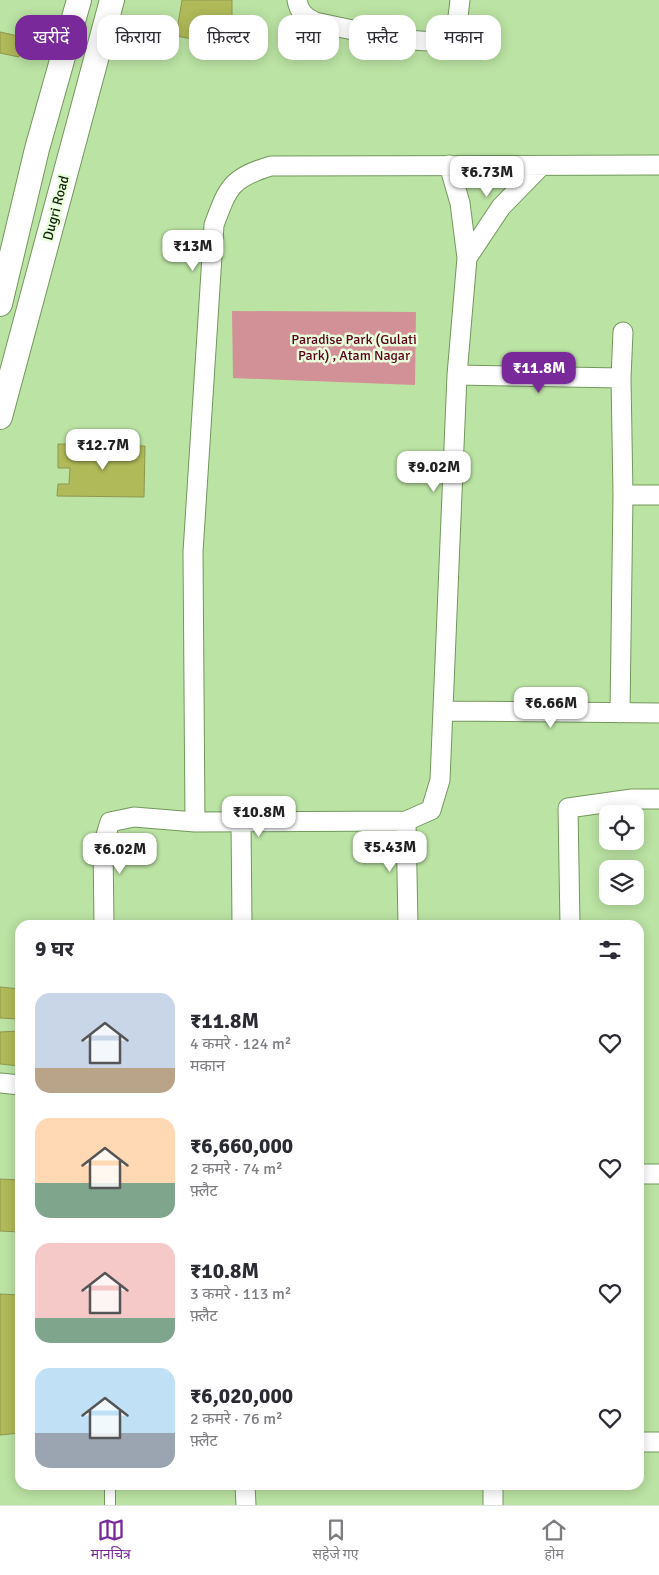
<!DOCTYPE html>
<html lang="hi">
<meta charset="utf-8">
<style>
:root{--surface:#fff;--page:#f7f7f7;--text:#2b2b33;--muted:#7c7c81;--line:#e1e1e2;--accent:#79299a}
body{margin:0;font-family:Signika,"Noto Sans Devanagari",sans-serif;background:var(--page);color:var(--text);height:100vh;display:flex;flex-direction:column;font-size:19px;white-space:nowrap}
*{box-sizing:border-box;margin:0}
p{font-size:16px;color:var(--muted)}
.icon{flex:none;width:28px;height:28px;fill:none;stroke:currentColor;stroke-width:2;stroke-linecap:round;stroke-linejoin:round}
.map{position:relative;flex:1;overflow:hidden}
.side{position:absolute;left:15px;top:920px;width:629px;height:570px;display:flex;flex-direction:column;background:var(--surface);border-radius:15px;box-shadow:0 2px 12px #0003}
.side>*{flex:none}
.guide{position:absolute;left:15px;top:15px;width:630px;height:45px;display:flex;gap:10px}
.controls{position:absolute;left:599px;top:805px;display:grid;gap:10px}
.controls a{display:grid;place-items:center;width:45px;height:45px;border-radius:10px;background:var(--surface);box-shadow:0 2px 12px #0003;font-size:25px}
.price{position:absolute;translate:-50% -42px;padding:0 11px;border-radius:10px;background:#fff;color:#222;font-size:16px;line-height:32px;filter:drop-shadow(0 1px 2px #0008)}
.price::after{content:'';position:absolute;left:50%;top:30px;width:15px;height:11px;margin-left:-8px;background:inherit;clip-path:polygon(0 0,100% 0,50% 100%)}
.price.current{background:var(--accent);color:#fff}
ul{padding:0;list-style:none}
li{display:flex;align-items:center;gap:15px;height:125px;padding:0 20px}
li span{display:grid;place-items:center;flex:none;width:140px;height:100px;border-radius:15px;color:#555}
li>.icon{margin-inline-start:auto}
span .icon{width:60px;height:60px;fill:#fffc;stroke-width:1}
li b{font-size:21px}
h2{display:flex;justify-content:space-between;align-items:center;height:60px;padding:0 20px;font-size:21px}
.chip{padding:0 18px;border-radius:15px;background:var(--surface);box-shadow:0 2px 12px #0003;font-size:18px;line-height:45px}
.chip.current{background:var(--accent);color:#fff}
.tabs{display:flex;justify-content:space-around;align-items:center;height:70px;border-top:1px solid var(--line);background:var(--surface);font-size:14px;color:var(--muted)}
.tabs a{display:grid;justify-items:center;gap:2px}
.tabs .current{color:var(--accent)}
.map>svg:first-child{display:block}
</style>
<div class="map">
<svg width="659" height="1505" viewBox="0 0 659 1505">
<rect width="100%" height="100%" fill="#bbe3a3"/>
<path fill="#d29196" d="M 232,311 L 416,312 L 415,385 L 233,378 Z"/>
<path fill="#b0ba58" stroke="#8f9750" d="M 182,0 L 232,0 L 232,46 L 176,36 Z
M 0,32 L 23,37 L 19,57 L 0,53 Z
M 58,444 L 145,446 L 144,497 L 57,496 L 58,484 L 69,484 L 70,468 L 58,468 Z
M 0,987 L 20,989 L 20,1019 L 0,1018 Z
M 20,1031 L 20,1066 L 0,1064 L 0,1032 Z
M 0,1179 L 20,1180 L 20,1232 L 0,1231 Z
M 0,1294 L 20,1295 L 20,1433 L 0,1435 Z"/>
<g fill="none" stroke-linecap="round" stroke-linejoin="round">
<defs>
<path id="service" d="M 110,1505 L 110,1485"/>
<path id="minor" d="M 297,0 C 299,12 305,17 315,22 C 338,27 430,48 447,39 C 459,32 458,12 460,0
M 467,258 L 501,207 L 541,166
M 457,375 L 621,378
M 623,495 L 659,495
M 443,711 L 659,713
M 620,713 L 623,495 L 621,378 L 623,332
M 241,821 L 242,925
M 406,821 L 408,925
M 195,822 L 193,552 L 214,225 C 228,187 231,178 271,166 L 659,165
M 104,925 L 103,845 L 110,822 L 134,817 L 195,822 L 406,821 L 431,810 L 440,780 L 457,375 L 467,258 L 460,203 L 449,165
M 570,925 L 568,808 L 632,799 L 659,799
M 0,1083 L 20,1085
M 639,1174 L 659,1174
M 639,1442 L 659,1442
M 245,1485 L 246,1505
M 493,1505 L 493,1485"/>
<path id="tertiary" d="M 0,304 L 37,149 L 79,0
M 0,417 L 112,0"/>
</defs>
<use href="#service" stroke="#72985b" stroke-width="12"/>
<use href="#minor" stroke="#72985b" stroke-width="21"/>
<use href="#tertiary" stroke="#72985b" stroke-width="26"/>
<use href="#service" stroke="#fff" stroke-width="10"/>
<use href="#minor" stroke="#fff" stroke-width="19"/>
<use href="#tertiary" stroke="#fff" stroke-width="24"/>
</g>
<g text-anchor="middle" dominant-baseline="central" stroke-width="5" stroke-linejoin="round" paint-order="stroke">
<g font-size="14" fill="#122008" stroke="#e9fddd">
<text transform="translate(56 208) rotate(-75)">Dugri Road</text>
</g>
<g font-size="14" fill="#5b0019" stroke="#e9fddd">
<text x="354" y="339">Paradise Park (Gulati<tspan x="354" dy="16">Park) , Atam Nagar</tspan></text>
</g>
</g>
</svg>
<div class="controls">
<a><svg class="icon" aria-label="locate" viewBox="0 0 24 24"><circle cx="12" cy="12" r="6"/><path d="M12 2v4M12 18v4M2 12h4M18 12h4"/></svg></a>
<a><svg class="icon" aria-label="layers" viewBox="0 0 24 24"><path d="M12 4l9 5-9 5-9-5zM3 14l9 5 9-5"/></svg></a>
</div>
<b class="price" style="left:487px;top:198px">₹6.73M</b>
<b class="price" style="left:193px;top:272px">₹13M</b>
<b class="price current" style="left:539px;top:394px">₹11.8M</b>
<b class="price" style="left:103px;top:471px">₹12.7M</b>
<b class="price" style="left:434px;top:493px">₹9.02M</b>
<b class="price" style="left:551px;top:729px">₹6.66M</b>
<b class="price" style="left:259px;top:838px">₹10.8M</b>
<b class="price" style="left:390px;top:873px">₹5.43M</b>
<b class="price" style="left:120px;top:875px">₹6.02M</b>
<div class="guide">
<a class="chip current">खरीदें</a>
<a class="chip">किराया</a>
<a class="chip">फ़िल्टर</a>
<a class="chip">नया</a>
<a class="chip">फ़्लैट</a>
<a class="chip">मकान</a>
</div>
<section class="side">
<h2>9 घर<svg class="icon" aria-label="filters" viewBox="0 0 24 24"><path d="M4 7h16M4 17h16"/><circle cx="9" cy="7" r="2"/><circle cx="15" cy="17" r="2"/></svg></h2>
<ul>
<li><span style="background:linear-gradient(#c9d6e8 75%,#b9a48a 0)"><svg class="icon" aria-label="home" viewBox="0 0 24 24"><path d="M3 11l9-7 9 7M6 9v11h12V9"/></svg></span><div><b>₹11.8M</b><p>4 कमरे · 124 m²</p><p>मकान</p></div><svg class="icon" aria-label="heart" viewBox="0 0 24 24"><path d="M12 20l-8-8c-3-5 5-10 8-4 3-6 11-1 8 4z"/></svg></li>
<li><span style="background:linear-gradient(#ffd9b3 65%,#7fa58c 0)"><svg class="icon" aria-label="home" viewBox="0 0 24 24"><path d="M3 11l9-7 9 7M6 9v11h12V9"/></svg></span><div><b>₹6,660,000</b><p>2 कमरे · 74 m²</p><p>फ़्लैट</p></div><svg class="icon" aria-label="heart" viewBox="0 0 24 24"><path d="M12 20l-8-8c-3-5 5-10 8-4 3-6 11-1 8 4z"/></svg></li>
<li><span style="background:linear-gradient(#f6c9c9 75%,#7fa58c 0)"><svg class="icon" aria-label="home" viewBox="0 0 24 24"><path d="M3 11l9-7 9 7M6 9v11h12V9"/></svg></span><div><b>₹10.8M</b><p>3 कमरे · 113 m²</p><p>फ़्लैट</p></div><svg class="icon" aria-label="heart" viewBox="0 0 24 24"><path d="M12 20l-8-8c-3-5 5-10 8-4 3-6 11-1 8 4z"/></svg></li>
<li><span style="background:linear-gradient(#bfe0f5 65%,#9aa5b1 0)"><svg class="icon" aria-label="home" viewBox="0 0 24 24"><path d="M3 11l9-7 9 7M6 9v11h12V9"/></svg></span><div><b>₹6,020,000</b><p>2 कमरे · 76 m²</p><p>फ़्लैट</p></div><svg class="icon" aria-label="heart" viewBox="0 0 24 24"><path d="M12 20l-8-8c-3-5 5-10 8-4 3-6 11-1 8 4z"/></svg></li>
</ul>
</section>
</div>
<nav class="tabs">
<a class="current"><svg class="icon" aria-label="map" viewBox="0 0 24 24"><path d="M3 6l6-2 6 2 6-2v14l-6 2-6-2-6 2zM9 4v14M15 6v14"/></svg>मानचित्र</a>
<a><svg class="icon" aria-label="saved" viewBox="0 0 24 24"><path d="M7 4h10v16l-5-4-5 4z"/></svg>सहेजे गए</a>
<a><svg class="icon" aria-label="home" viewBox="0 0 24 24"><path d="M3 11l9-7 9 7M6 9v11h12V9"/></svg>होम</a>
</nav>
